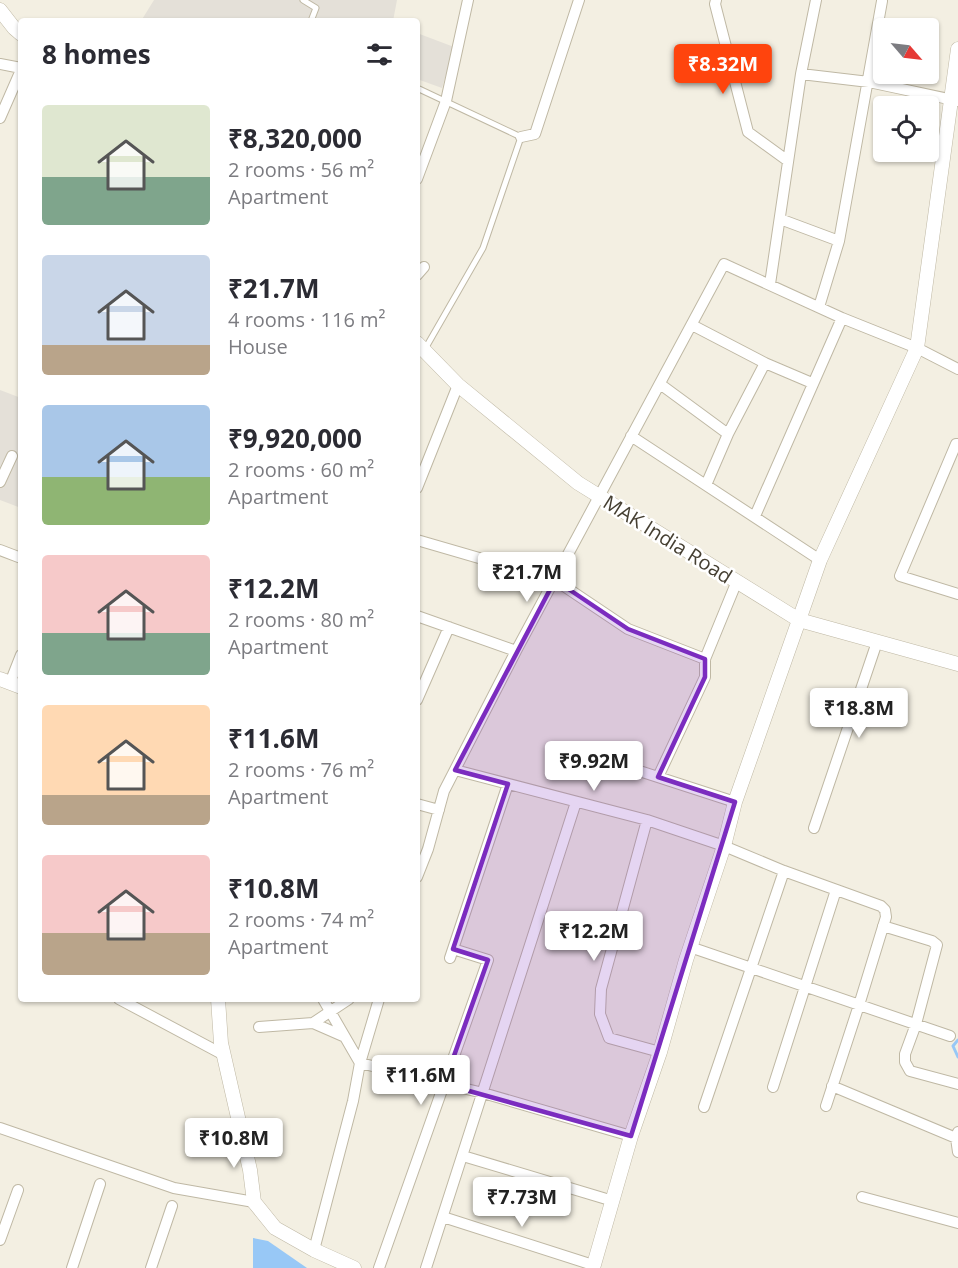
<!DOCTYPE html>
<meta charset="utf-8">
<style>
:root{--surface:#fff;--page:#f7f7f7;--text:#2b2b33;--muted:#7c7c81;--accent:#ff440d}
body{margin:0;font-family:"Open Sans",sans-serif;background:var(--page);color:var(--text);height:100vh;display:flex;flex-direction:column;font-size:22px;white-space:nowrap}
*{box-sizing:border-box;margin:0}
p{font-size:20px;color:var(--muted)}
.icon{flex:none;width:33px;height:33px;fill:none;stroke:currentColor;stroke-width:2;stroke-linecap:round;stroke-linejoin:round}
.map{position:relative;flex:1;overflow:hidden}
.drawer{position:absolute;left:18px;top:18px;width:402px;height:984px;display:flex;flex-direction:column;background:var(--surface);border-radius:6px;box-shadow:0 2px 4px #0004}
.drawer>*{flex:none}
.needle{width:39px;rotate:118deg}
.buttons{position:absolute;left:873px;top:18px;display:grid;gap:12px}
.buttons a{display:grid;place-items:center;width:66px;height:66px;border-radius:6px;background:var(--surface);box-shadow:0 2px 4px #0004;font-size:30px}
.price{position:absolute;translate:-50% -51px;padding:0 14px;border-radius:6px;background:#fff;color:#222;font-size:20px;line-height:39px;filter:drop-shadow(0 2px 3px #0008)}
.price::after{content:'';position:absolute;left:50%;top:36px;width:18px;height:14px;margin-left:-9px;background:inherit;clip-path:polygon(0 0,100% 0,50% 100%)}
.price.selected{background:var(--accent);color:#fff}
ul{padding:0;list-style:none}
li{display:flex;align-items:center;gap:18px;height:150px;padding:0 24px}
li span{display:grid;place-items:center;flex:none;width:168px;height:120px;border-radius:6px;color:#555}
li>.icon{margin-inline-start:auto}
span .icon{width:72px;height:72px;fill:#fffc;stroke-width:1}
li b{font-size:26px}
h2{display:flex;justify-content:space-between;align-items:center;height:72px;padding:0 24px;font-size:26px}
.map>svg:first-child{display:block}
</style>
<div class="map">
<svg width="958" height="1268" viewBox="0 0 958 1268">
<rect width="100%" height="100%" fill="#f3efe2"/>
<path fill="#e4e0d8" d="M 154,0 L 397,0 L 393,21 L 141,21 Z
M 417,33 L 454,47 L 442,88 L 417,79 Z
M 0,390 L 21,398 L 21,508 L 0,500 Z"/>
<path fill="#98c8f6" d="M 253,1238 L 268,1241 L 307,1268 L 253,1268 Z"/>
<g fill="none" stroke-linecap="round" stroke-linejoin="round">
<path stroke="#98c8f6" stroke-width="3" d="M 958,1040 L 953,1046 L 958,1057"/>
<defs>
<path id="service" d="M 303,0 L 316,8 L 311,21
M 417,88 L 521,137 L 483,248 L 425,349"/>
<path id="minor" d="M 716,0 L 715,4 L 748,132 L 788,161
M 0,64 L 21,68
M 801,74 L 869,82 L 958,101
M 0,118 L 21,70
M 521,137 L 535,134 L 579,0
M 417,179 L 446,101 L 468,0
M 780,219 L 839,241 L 882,1
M 417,275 L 424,267
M 770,284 L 801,74 L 816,0
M 819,307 L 839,241
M 692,325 L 765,363 L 812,383
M 660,384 L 728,434
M 631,436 L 820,560
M 958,444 L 956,444 L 900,576 L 958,594
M 0,482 L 12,456
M 706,485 L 728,434 L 765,363
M 417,488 L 458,385
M 755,516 L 842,318
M 417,540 L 555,580 L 628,629 L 705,659
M 0,550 L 21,558
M 417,616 L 516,651 L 724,264 L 842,318 L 917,348 L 958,369
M 10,683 L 21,655
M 417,700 L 449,627
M 624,766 L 735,802
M 455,770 L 647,820 L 724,846 L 784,871 L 881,906 L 885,910 L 886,917 L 859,1005 L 826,1106
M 658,777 L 705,677 L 705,659 L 737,581
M 417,804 L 439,810
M 647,820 L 601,989 L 600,1014 L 609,1038 L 660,1052
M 814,828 L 877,642
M 417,877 L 428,849 L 444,791 L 516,651
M 883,926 L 932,941 L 937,945 L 916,1024 L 905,1054 L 905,1062 L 910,1071 L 958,1084
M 690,947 L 950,1036
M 450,958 L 508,784
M 119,999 L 224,1055
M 323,999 L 360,1063 L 483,1093 L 631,1136
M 313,1023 L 345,1037
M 259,1027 L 313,1023 L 349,999
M 832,1086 L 956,1138
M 773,1087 L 836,890
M 704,1107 L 784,871
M 0,1128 L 174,1188 L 254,1202
M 958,1132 L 956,1138 L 958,1152
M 463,1156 L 613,1201
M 862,1197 L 958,1223
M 443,1217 L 593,1265
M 0,1240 L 18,1190
M 314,1250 L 353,1101 L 360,1063 L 379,999
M 72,1268 L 100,1184
M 151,1268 L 172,1206
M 379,1268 L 488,960 L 453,949
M 426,1268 L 576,802"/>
<path id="tertiary" d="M 0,10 L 14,28 L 21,34
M 417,343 L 458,385 L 578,483 L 799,620 L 958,664
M 0,679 L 21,687
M 218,999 L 221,1043 L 250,1170 L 254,1202 L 275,1228 L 314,1250 L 354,1268
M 593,1268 L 631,1136 L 660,1052 L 686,960 L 724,846 L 735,802 L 799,620 L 820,560 L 917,348 L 958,49"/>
</defs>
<use href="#service" stroke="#bfb8a4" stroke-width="7"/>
<use href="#minor" stroke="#bfb8a4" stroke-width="12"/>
<use href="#tertiary" stroke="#bfb8a4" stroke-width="15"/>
<use href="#service" stroke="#fff" stroke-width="5"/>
<use href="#minor" stroke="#fff" stroke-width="10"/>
<use href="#tertiary" stroke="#fff" stroke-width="14"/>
</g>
<path fill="#7b2cbf" fill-opacity="0.2" stroke="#7b2cbf" stroke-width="4.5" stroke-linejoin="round" d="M 555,580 L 628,629 L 705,659 L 705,677 L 658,777 L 735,802 L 631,1136 L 444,1084 L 488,960 L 453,949 L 508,784 L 455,770 Z"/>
<g text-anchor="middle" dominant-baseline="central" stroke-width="5" stroke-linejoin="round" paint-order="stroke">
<g font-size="20" fill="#453f32" stroke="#fff">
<text transform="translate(668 539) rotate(32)">MAK India Road</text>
</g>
</g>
</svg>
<div class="buttons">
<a><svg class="needle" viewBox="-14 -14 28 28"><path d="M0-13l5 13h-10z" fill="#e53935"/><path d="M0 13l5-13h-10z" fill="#7c7c81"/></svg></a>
<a><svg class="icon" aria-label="locate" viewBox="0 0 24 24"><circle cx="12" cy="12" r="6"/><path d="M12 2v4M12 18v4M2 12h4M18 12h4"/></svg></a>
</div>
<b class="price selected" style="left:723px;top:95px">₹8.32M</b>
<b class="price" style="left:527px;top:603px">₹21.7M</b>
<b class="price" style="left:859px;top:739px">₹18.8M</b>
<b class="price" style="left:594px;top:792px">₹9.92M</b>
<b class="price" style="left:594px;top:962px">₹12.2M</b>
<b class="price" style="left:421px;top:1106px">₹11.6M</b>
<b class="price" style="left:234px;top:1169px">₹10.8M</b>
<b class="price" style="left:522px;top:1228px">₹7.73M</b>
<section class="drawer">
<h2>8 homes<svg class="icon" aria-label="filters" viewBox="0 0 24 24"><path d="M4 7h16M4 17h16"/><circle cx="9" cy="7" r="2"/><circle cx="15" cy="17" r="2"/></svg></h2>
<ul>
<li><span style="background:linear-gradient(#dfe7d0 60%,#7fa58c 0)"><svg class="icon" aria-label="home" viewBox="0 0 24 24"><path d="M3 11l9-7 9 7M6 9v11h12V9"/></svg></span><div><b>₹8,320,000</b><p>2 rooms · 56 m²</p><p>Apartment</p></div></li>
<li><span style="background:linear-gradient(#c9d6e8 75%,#b9a48a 0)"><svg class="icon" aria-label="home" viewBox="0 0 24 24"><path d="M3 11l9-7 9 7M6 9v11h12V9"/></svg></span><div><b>₹21.7M</b><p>4 rooms · 116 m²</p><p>House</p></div></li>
<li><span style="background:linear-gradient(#a9c7e8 60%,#8fb573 0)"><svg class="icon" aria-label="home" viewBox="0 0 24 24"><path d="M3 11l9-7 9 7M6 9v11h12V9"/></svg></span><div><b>₹9,920,000</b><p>2 rooms · 60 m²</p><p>Apartment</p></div></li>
<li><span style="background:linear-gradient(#f6c9c9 65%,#7fa58c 0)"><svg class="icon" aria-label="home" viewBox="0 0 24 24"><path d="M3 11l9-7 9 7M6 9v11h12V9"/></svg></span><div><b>₹12.2M</b><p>2 rooms · 80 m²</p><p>Apartment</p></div></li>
<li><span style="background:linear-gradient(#ffd9b3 75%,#b9a48a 0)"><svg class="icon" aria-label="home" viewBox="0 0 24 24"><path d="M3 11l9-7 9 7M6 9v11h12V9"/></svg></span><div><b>₹11.6M</b><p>2 rooms · 76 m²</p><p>Apartment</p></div></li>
<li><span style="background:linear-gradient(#f6c9c9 65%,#b9a48a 0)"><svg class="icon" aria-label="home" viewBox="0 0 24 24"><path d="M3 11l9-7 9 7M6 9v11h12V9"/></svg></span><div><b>₹10.8M</b><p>2 rooms · 74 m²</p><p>Apartment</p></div></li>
</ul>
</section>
</div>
